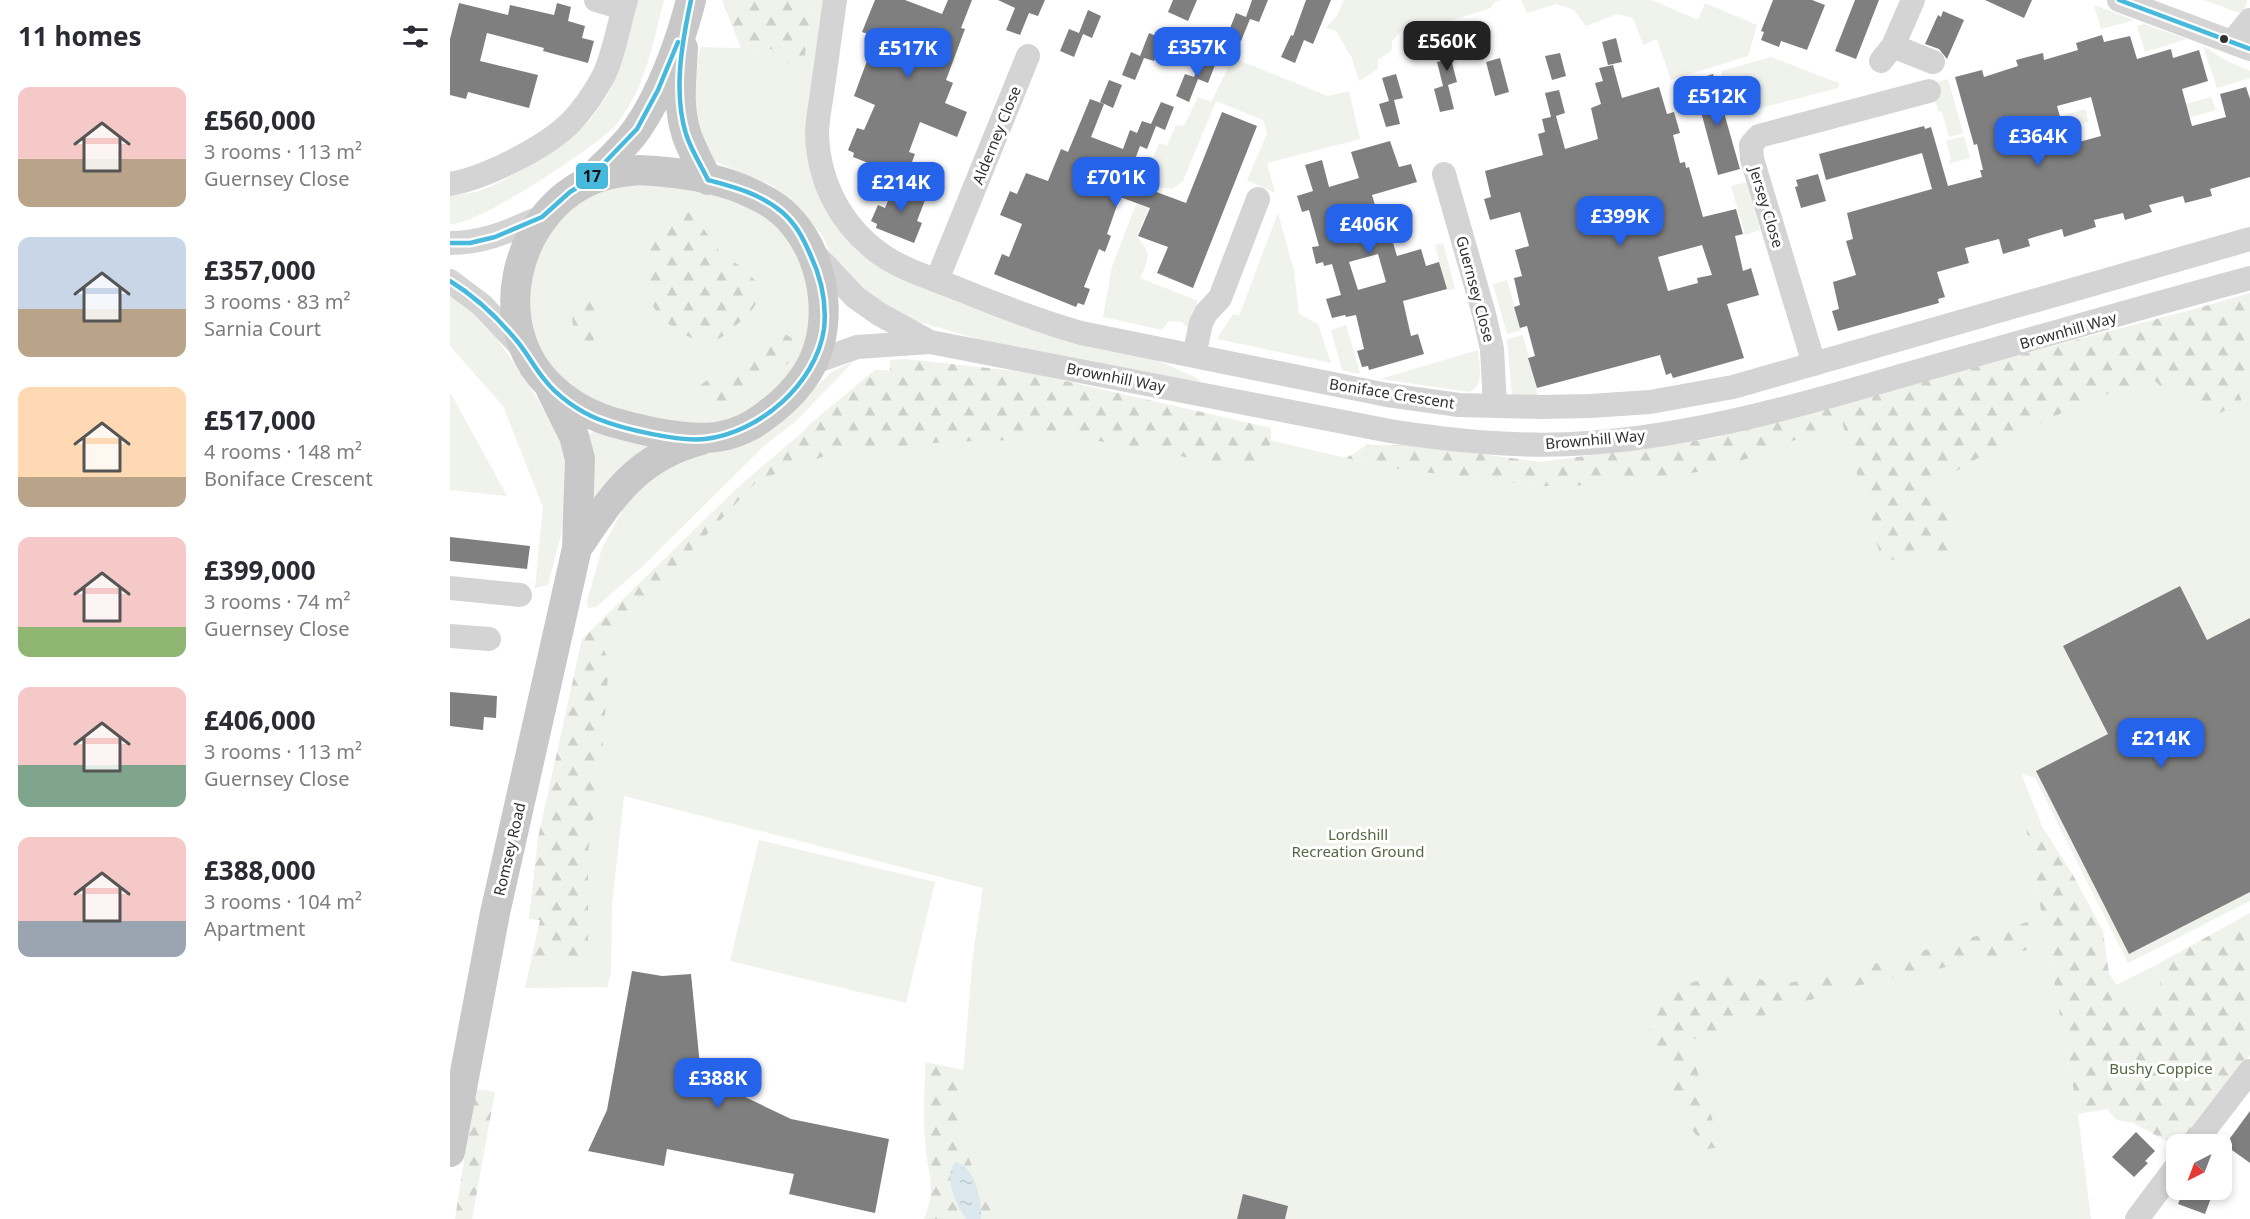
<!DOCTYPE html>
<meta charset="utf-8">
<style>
:root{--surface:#fff;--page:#f2f2f3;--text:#2b2b33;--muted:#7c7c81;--accent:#2563eb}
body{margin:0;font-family:"Noto Sans",sans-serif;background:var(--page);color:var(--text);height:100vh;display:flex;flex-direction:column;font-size:22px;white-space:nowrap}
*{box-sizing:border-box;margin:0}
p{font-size:20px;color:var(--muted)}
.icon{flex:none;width:33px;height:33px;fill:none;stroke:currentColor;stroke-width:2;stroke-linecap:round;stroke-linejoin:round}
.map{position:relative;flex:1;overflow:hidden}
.drawer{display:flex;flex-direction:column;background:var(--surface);width:450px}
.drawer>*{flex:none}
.needle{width:39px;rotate:222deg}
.controls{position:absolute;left:1716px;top:1134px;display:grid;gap:12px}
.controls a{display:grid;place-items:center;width:66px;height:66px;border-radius:12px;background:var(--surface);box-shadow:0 3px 9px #0003;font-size:30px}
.price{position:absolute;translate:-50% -51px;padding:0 14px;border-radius:12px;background:var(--accent);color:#fff;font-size:20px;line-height:39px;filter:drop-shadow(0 2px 3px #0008)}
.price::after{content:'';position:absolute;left:50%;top:36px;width:18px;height:14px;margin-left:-9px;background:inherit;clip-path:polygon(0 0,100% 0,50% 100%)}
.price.on{background:#222;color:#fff}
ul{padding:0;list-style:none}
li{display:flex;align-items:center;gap:18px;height:150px;padding:0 18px}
li span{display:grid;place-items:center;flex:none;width:168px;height:120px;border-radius:12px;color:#555}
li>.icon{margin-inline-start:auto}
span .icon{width:72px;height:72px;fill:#fffc;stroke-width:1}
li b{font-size:26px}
h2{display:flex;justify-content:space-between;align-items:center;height:72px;padding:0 18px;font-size:26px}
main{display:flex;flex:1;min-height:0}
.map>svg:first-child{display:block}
</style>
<main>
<section class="drawer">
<h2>11 homes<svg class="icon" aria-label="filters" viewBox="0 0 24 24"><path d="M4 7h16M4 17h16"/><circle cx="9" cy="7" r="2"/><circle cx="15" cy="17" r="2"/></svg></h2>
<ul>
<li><span style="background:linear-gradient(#f6c9c9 60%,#b9a48a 0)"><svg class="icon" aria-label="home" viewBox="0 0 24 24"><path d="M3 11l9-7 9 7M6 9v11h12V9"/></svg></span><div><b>£560,000</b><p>3 rooms · 113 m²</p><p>Guernsey Close</p></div></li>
<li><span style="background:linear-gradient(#c9d6e8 60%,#b9a48a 0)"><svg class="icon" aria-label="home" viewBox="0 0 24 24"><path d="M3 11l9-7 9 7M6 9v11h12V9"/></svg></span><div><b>£357,000</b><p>3 rooms · 83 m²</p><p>Sarnia Court</p></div></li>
<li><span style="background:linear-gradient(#ffd9b3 75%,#b9a48a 0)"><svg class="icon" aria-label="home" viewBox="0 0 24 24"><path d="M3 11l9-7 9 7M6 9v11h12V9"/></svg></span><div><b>£517,000</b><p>4 rooms · 148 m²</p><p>Boniface Crescent</p></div></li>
<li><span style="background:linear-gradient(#f6c9c9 75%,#8fb573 0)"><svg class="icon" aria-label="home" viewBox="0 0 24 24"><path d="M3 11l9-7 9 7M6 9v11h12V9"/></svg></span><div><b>£399,000</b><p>3 rooms · 74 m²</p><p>Guernsey Close</p></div></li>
<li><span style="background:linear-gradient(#f6c9c9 65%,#7fa58c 0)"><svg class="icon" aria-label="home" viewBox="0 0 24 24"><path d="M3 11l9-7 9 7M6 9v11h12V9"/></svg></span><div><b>£406,000</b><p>3 rooms · 113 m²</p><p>Guernsey Close</p></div></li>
<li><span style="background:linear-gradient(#f6c9c9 70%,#9aa5b1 0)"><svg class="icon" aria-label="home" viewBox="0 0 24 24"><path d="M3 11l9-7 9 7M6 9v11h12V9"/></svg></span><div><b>£388,000</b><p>3 rooms · 104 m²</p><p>Apartment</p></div></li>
</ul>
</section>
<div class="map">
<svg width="1800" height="1219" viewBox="0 0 1800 1219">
<defs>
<pattern id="forest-firs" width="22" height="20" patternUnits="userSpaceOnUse" patternTransform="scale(1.5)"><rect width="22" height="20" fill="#f0f2ec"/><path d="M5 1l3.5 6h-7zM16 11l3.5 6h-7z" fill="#ced0cb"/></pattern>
<pattern id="water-ripples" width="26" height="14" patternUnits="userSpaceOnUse" patternTransform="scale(1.5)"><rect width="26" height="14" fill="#dbe9ee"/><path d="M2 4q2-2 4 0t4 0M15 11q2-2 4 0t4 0" fill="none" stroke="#bcc8cc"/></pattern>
</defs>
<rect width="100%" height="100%" fill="#fff"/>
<path fill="#f0f2ec" d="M 187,0 L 214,0 C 204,37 197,80 175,112 C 171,118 166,125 161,130 C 138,151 27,226 0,224 L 0,196 L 27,192 L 51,182 L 114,144 L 140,120 L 157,96 L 168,73 Z
M 362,0 L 377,0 L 362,120 L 413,249 L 702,358 L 749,379 L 751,391 L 581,354 L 448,316 L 390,271 L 372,235 L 346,205 L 323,186 L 262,160 L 247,132 L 244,92 L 250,47 L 322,49 L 334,63 L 354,63 Z
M 894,0 L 1051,0 L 1043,3 L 1041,8 L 964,32 L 955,27 L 942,41 L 942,50 L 928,60 L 928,69 L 909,81 L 902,58 L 886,31 L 876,28 L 888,14 Z
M 1071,0 L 1202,0 L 1248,20 L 1255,3 L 1307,25 L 1298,56 L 1221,80 L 1207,39 L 1193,45 L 1183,18 L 1167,14 L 1136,26 L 1124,10 L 1106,4 L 1077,13 Z
M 1754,0 L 1796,0 L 1797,2 L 1792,14 Z
M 1644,5 L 1684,20 L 1651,29 Z
M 1694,24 L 1737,39 L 1695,52 L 1687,26 Z
M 1753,46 L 1777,61 L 1800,71 L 1800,78 L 1767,88 Z
M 1321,57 L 1389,83 L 1388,88 L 1284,115 L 1271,71 Z
M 783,58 L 878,96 L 899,91 L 910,139 L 817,163 L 825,193 L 797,180 L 817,134 L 813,120 L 766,101 L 733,181 L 722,189 L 707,187 L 687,236 C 701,253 700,258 690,278 L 748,301 L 739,330 L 732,322 L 719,321 L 712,330 L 653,317 L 662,267 L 709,143 L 717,146 L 726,125 L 734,126 L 748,97 L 761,102 Z
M 1498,79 L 1513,133 L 1499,137 L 1492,112 L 1488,111 L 1480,84 Z
M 1761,97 L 1766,110 L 1712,125 L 1710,111 Z
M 1636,109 L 1638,122 L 1585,137 L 1581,125 Z
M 1514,136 L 1520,158 L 1498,164 L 1501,158 L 1496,141 Z
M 203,180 L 300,203 L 336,234 L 360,277 L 362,333 L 332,392 L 276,425 L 246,428 L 162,413 L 102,376 L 76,321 L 81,257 L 93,235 L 147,188 Z
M 1297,182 L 1310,230 L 1295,235 L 1281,186 Z
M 828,213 L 844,271 L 849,314 L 868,324 L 881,363 L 767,339 L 783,314 L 789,316 Z
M 993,243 L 1005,289 L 997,291 L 985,245 Z
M 1057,280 L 1071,330 L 1057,334 L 1043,284 Z
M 0,294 C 15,305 29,316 41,331 C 55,348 117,441 118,459 C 123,502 108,544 98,585 L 85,588 L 93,507 L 53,406 L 0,346 Z
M 1800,320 L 1800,901 L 1678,963 L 1585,778 L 1571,773 L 1592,826 L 1576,827 L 1628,1114 L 1641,1219 L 547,1219 L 508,1135 L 523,955 L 533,888 L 174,796 L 162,903 L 161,973 L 157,987 L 75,988 L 152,646 L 360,424 L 425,370 L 557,379 L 939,468 L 1089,486 L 1124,486 L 1267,470 L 1392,421 L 1428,546 L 1398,408 Z
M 896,325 L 910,372 L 908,374 L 892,370 L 881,330 Z
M 1073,335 L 1088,395 L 1062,396 L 1057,339 Z
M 1028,350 C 1029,364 1035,386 1019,392 L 930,379 Z
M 404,361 L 345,422 L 316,444 L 192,567 L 146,607 L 138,608 L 137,602 L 152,548 L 176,504 L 187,490 L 213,471 L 262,450 L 297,445 L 315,434 L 383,371 Z
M 0,392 L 57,496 L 0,490 Z
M 144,431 L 200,444 L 143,500 L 135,437 Z
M 309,840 L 485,882 L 456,1003 L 280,961 Z
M 1706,965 L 1711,987 L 1693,1008 L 1678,1000 L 1666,985 Z"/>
<path fill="url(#forest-firs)" d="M 272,0 L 362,0 L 354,63 L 334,63 L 322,49 L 291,48 Z
M 233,208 L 246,218 L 272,255 L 289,265 L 312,287 C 307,307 300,314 284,327 C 279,330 275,336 270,338 C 244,352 200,315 197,291 C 196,285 197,278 197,272 C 198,243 206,223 233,208 Z
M 139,292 C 151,306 154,326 143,341 L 134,342 L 123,331 L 122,312 L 127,297 Z
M 1800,293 L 1800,390 L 1788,391 L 1792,402 L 1754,421 L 1729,386 L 1717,392 L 1704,380 C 1626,398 1556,441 1488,482 L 1485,494 L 1494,506 L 1510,551 L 1432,561 L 1392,422 L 1267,470 L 1124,486 L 1089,486 L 939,468 L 896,458 L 917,445 L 966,445 L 1091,462 L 1266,438 L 1318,420 L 1741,310 Z
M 333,333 L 342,338 L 344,350 L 339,363 C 314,375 271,423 246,396 L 245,389 L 259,379 L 276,380 L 289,375 L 315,352 L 323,337 Z
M 456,359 L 576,372 L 821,428 L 821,440 L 812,471 L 632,438 L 601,434 L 566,440 L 494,442 L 383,453 L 308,480 L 152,646 L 159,661 L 152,756 L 138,852 L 138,959 L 82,957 L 90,920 L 79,919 L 88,838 L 132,639 L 286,489 L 425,370 L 440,371 L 440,360 Z
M 1592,826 L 1624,877 L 1653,931 L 1659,974 L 1678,1000 L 1693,1008 L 1711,987 L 1706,965 L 1800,913 L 1800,1055 L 1732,1144 L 1726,1146 L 1683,1123 L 1667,1120 L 1657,1109 L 1628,1114 L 1576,827 Z
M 1578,922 L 1582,949 L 1396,988 L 1238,1041 L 1271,1147 L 1257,1149 L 1237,1123 L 1201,1036 L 1197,1018 L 1215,996 L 1231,986 L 1250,980 L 1284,975 L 1306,977 L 1324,986 L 1405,969 Z
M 475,1062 L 514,1070 L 508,1135 L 547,1219 L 474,1219 C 488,1183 477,1176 475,1141 C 473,1115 475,1088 475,1062 Z
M 25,1089 L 45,1092 L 22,1219 L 5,1219 Z"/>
<path fill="url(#water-ripples)" d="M 505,1162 C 525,1165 532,1201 531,1219 L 516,1219 C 506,1205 493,1177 505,1162 Z"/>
<path fill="#7f7f7f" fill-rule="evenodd" d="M 425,0 L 455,0 L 492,14 L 498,0 L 522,0 L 511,28 L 515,29 L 496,80 L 503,83 L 495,103 L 517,112 L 507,137 L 470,122 L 459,152 L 465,154 L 456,178 L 403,157 L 404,153 L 398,150 L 407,128 L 414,130 L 425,105 L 404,96 L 424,42 L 416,38 L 418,34 L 412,32 Z
M 548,0 L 595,0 L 588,16 L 579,13 L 570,35 L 556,30 L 565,8 Z
M 723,0 L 747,0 L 738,21 L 718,12 Z
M 802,0 L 818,0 L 809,22 L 800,19 L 791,41 L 777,36 L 786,13 L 796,17 Z
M 856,0 L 881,0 L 863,44 L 854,40 L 845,63 L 831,57 L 841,35 L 843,36 Z
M 1323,0 L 1362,0 L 1375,5 L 1357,50 L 1331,41 L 1329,47 L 1311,40 L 1314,32 L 1311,31 Z
M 1405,0 L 1429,0 L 1406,59 L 1385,51 Z
M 1535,0 L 1582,0 L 1574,18 Z
M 9,3 L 58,15 L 60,5 L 104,15 L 107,3 L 121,7 L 118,21 L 135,26 L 132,38 L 144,41 L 138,63 L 93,51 L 94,48 L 37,33 L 30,61 L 88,75 L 79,108 L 18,92 L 16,99 L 0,95 L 0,39 Z
M 638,10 L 651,16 L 642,38 L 633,34 L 624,57 L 610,51 L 619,29 L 629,33 Z
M 1493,11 L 1514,20 L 1497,59 L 1489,49 L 1475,44 L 1488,15 L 1491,17 Z
M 699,33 L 713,39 L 704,61 L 694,58 L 685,80 L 672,75 L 681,52 L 690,56 Z
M 1004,33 L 1010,56 L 1001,59 L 1007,82 L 998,85 L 1004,109 L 990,112 L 984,89 L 993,86 L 987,62 L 996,60 L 990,36 Z
M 1652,35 L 1654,42 L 1680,36 L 1687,59 L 1721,49 L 1723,58 L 1749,50 L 1758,81 L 1732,89 L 1742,126 L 1776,117 L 1770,94 L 1796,87 L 1800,99 L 1800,177 L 1760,189 L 1762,196 L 1735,203 L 1733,196 L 1699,205 L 1702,212 L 1675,220 L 1673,213 L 1644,220 L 1646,227 L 1614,237 L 1612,229 L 1578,239 L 1580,246 L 1553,254 L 1549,239 L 1515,248 L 1519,263 L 1487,272 L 1495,297 L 1488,299 L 1489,303 L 1388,331 L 1382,311 L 1389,309 L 1383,282 L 1406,275 L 1396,241 L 1403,239 L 1397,213 L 1482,189 L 1472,153 L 1376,180 L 1369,154 L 1474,126 L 1475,129 L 1481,127 L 1498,186 L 1532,177 L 1530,170 L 1533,170 L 1527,144 L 1524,145 L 1505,77 L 1532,70 L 1534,77 L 1568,66 L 1566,60 L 1593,53 L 1594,60 L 1628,50 L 1626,43 ZM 1641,97 L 1651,136 L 1618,145 L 1607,106 Z
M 1166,38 L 1172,62 L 1158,65 L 1152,42 Z
M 1110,53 L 1116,76 L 1102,80 L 1095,56 Z
M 753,55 L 767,60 L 758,83 L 748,79 L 739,102 L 726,96 L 735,74 L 744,77 Z
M 1050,58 L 1059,92 L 1045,96 L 1036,62 Z
M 1163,65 L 1172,98 L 1209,87 L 1217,114 L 1224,112 L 1230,133 L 1223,135 L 1230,163 L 1235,162 L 1236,168 L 1239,167 L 1253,217 L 1286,209 L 1293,234 L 1285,236 L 1293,271 L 1301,268 L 1309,295 L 1277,304 L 1294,358 L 1223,378 L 1221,373 L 1216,375 L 1210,355 L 1087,388 L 1078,358 L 1085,356 L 1077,326 L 1070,328 L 1064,307 L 1070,305 L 1064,278 L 1072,276 L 1065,250 L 1079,246 L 1070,212 L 1040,220 L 1034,199 L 1041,197 L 1035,171 L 1093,155 L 1088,134 L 1095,132 L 1092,119 L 1101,117 L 1095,93 L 1109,90 L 1115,113 L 1106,116 L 1115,149 L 1148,139 L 1141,108 L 1151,104 L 1145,83 L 1153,81 L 1149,68 ZM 1252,245 L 1262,275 L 1247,278 L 1248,283 L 1218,291 L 1208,257 Z
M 946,74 L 953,98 L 944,100 L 950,124 L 936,127 L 929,104 L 939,101 L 932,78 Z
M 1263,74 L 1290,169 L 1268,175 L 1246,93 L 1253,91 L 1250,78 Z
M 659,80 L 672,85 L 663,108 L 650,102 Z
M 640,99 L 654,104 L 641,137 L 673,149 L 680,130 L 687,133 L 692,121 L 701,124 L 711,102 L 724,107 L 715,130 L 706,126 L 697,149 L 690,146 L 677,181 L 736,203 L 772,112 L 807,126 L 743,288 L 707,273 L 718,247 L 688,236 L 700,208 L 670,197 L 657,234 L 661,236 L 655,252 L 649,249 L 634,287 L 640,289 L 634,305 L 628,303 L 626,307 L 544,274 L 552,254 L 559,257 L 572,224 L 550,215 L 560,191 L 567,194 L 576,173 L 598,181 L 611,149 L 618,152 Z
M 940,141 L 949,167 L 961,164 L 967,182 L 922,195 L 932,228 L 938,226 L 947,256 L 971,249 L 976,266 L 989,262 L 997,289 L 953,301 L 961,336 L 968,334 L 974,354 L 919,370 L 918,366 L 912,367 L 907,351 L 914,349 L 906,315 L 896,317 L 895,315 L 882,318 L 876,299 L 891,295 L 882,264 L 874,266 L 873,262 L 866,264 L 862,247 L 869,246 L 859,210 L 852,212 L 847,196 L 863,191 L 855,165 L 872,160 L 879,187 L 909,178 L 901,152 ZM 928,254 L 936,282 L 908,290 L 899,262 Z
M 1368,174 L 1376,201 L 1351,208 L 1345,187 L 1348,186 L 1346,180 Z
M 446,182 L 477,195 L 467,221 L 472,223 L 464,243 L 426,228 L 427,224 L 421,221 L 428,205 L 435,208 Z
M 0,537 L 80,546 L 77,569 L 0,561 Z
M 1730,586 L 1757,640 L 1800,618 L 1800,892 L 1679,954 L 1586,771 L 1658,734 L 1613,646 Z
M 0,692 L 47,696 L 46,718 L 34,717 L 33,730 L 0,726 Z
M 182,971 L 212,976 L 241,974 L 251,1076 L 341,1119 L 439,1139 L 425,1213 L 339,1194 L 344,1174 L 217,1149 L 214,1166 L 138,1151 L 157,1110 Z
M 1800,1111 L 1800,1163 L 1775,1145 Z
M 1686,1132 L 1705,1151 L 1695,1161 L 1698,1163 L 1684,1177 L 1662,1157 Z
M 1734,1190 L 1764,1190 L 1755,1214 L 1728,1204 Z
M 793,1194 L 838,1206 L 835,1219 L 787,1219 Z"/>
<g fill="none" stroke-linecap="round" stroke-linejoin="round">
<path stroke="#d4d4d4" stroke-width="24" d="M 146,0 L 173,8
M 385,0 C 381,28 377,57 373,86 C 371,102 367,119 367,135 C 369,184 392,227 432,255 C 455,271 485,279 511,290 C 550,306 590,321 631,333 L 937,395 L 1009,405 L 1091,407 L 1140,406 L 1200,402 L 1283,387 L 1800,239
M 1669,0 L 1800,49
M 1782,42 L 1800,20
M 1443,46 L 1483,62
M 1431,61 L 1443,46 L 1463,0
M 994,174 L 1034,314 L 1042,349 L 1045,406
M 0,184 C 34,178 93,149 119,124 C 132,111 145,92 154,75 C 164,54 169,23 176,0
M 0,243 C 35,243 61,230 92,217
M 364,253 L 405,297 L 429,314 L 480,342
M 487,280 L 578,56
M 0,281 L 32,305 L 74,350
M 744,356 L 751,323 L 756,313 L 770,298 L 808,199
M 362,363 L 407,347 L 480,342 L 940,431 C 1006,441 1072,448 1139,443 C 1246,435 1352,405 1454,375 C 1569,343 1684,309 1800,278
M 1364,364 L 1302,159 L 1301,145 L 1309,136 L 1479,91
M 0,588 L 70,595
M 0,636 L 39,639
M 1744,1144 L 1800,1071
M 1687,1219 L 1726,1167"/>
<path stroke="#c8c8c8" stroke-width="30" d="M 233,48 C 232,76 227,105 236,133 C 241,149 250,165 258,180
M 189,170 C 227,172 271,177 305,195 C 318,201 333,211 342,222 C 378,263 386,336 352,380 C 339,398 323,411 305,423 C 273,443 242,439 207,433 C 165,424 132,417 100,386 C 39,327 63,220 135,183 C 152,174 171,172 189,170 Z
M 139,180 C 155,164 174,148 187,129 C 211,95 231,40 241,0
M 127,548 C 163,496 185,458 251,440
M 0,1152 L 45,913 L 127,548 L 130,459 L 124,436 L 101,390"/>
<defs>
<path id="bus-1" d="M 1669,0 L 1800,49
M 0,243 L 20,243 L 45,237 L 92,217 L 120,192 L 136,182 L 187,129 L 208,90 L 228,42
M 0,281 C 26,297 48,318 67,341 C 77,353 84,367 94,379 C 106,395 128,411 148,419 C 173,429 229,442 255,439 C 309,433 366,384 374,329 C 377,302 371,277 360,254 C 353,238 346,224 332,212 C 311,194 284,187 258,180 C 251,165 241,150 236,134 C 223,92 232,42 241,0"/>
</defs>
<use href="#bus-1" stroke="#fff" stroke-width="9"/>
<use href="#bus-1" stroke="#47b9dc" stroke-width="4.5"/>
</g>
<circle fill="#303030" stroke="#fff" stroke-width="2" cx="1774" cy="39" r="5"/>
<g text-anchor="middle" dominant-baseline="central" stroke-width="6" stroke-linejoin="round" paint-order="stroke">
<g font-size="15" fill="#303030" stroke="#fff">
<text transform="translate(546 135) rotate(-68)">Alderney Close</text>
<text transform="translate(1317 207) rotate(73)">Jersey Close</text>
<text transform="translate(1026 289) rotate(75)">Guernsey Close</text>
<text transform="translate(1618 330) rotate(-16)">Brownhill Way</text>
<text transform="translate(666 377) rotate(11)">Brownhill Way</text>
<text transform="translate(942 393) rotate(9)">Boniface Crescent</text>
<text transform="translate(1145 439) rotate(-5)">Brownhill Way</text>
<text transform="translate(59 849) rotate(-77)">Romsey Road</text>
</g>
<g font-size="15" fill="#576742" stroke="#fff">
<text x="908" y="834">Lordshill<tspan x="908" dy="17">Recreation Ground</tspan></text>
<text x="1711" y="1068">Bushy Coppice</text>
</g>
</g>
<rect stroke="#fff" stroke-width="2" x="125" y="162" width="34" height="28" rx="6" fill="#47b9dc"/>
<g font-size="16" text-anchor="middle" font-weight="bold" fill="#111">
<text x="142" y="182">17</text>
</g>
</svg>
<div class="controls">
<a><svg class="needle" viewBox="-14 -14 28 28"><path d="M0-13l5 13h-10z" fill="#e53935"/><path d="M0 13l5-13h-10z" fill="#7c7c81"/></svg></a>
</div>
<b class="price on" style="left:997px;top:72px">£560K</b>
<b class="price" style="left:747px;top:78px">£357K</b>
<b class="price" style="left:458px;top:79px">£517K</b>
<b class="price" style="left:1267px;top:127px">£512K</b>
<b class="price" style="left:1588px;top:167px">£364K</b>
<b class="price" style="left:666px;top:208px">£701K</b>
<b class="price" style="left:451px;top:213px">£214K</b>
<b class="price" style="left:1170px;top:247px">£399K</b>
<b class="price" style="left:919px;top:255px">£406K</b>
<b class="price" style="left:1711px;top:769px">£214K</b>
<b class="price" style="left:268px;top:1109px">£388K</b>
</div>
</main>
